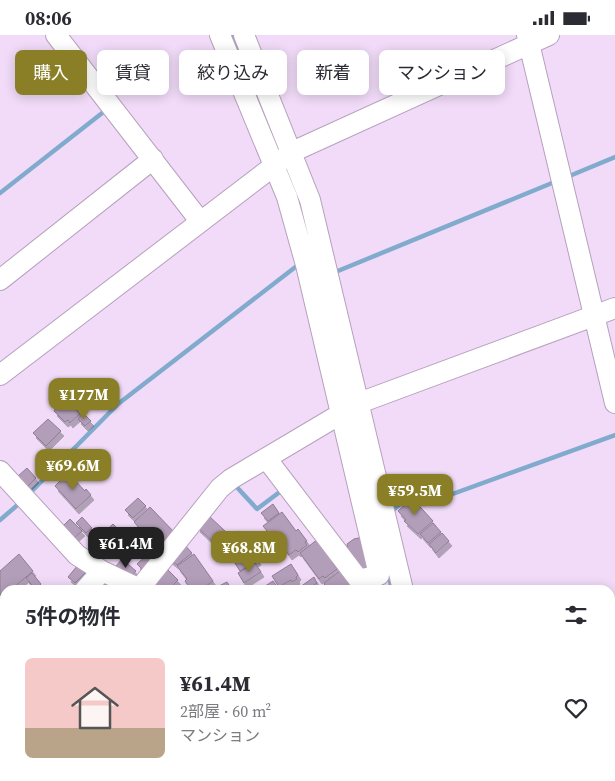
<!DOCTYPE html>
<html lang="ja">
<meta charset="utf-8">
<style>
:root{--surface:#fff;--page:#f2f2f3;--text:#2b2b33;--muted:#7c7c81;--accent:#8a7f26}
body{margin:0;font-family:"Source Serif 4","Noto Sans JP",serif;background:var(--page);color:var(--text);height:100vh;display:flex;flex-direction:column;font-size:19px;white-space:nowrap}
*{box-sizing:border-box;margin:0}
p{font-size:16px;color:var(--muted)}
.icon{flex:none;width:28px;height:28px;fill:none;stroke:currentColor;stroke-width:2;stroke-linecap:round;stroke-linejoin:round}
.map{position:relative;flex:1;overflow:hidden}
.details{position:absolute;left:0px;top:550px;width:615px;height:196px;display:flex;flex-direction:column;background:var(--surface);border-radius:15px 15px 0 0;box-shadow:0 2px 12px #0003}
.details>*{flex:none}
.top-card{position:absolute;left:15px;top:15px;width:585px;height:45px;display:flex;gap:10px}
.price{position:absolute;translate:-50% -42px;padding:0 11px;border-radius:10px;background:var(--accent);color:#fff;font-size:16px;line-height:32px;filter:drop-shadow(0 1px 2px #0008)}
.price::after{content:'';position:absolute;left:50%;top:30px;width:15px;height:11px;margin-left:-8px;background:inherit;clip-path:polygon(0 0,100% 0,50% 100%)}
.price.active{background:#222;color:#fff}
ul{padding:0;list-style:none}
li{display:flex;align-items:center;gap:15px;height:125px;padding:0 25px}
li span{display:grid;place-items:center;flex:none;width:140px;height:100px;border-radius:8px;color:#555}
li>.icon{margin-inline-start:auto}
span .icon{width:60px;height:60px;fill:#fffc;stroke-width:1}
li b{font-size:21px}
h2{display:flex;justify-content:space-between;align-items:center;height:60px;padding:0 25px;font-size:21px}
.pill{padding:0 18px;border-radius:8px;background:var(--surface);box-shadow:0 2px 12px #0003;font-size:18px;line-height:45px}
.pill.active{background:var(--accent);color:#fff}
.status{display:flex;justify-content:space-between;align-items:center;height:35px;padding:0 25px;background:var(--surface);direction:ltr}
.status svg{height:14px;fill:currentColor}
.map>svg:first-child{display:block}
</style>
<div class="status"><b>08:06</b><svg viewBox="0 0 49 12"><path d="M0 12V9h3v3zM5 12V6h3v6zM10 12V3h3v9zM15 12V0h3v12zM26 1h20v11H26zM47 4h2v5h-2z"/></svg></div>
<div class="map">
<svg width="615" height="746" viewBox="0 0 615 746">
<defs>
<filter id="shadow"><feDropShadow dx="3" dy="5" stdDeviation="0" flood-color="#0004"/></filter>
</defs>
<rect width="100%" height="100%" fill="#f1dbf8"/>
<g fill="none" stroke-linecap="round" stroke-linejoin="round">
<path stroke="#81abcd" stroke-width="4.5" d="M 233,0 L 254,52
M 567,142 L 615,122
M 296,156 L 302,178
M 0,158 L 106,75
M 333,238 L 552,148
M 233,448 L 257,474 L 281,456 L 282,457
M 29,459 L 118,369 L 298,230
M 391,477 L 413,458 L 425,469 L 615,400
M 0,485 L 21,467
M 388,536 L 392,555"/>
</g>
<path fill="#b39eb9" stroke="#8f7c96" filter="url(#shadow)" d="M 78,358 L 84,363 L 79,368 L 82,371 L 77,376 L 80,379 L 70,388 L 68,385 L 65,387 L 54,376 L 56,373 L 52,369 L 61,360 L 65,364 L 70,359 L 73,363 Z
M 83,378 L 91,386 L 85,391 L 78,384 Z
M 48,384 L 61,396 L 46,411 L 33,398 Z
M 27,433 L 36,443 L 27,452 L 17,442 Z
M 68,438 L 85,456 L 86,454 L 91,460 L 76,474 L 55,451 Z
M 138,463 L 146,471 L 133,483 L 125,475 Z
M 412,463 L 433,486 L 418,499 L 404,486 L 406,485 L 398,476 Z
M 273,469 L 279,478 L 268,486 L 261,478 Z
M 150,472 L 174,497 L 157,513 L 146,504 L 148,503 L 134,487 Z
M 282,477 L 296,496 L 298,494 L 307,506 L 305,507 L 307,510 L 298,517 L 296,515 L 289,520 L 284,513 L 282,515 L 263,491 Z
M 209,481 L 225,496 L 214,508 L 197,492 Z
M 82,482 L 92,493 L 86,498 L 76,488 Z
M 70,484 L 82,496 L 72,505 L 61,493 Z
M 433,488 L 441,497 L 428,508 L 420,499 Z
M 113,489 L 122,498 L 105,514 L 96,505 Z
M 239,496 L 258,525 L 240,536 L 222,507 Z
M 442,498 L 449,506 L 436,518 L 429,509 Z
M 363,502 L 369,533 L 360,535 L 351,529 L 347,509 L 354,504 Z
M 318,504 L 335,526 L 332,527 L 337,534 L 325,543 L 323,541 L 319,544 L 300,518 Z
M 182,507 L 192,518 L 177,530 L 168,523 Z
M 19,519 L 33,536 L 11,555 L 5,555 L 2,562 L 0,559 L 0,536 Z
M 194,519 L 213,546 L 201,555 L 192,555 L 191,551 L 189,552 L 185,546 L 187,544 L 177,531 Z
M 147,520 L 155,528 L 145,537 L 137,529 Z
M 122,524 L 136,536 L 130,543 L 116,531 Z
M 255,528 L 261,537 L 244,548 L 238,538 Z
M 291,529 L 298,540 L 296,542 L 297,544 L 292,547 L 291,545 L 279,552 L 272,541 Z
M 78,530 L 86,537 L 75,548 L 68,542 Z
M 164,531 L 178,545 L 169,555 L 156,555 L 148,548 Z
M 341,535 L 355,553 L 326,555 L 324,548 Z
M 32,538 L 41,549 L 35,554 L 26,543 Z
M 314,542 L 317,548 L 307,555 L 296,555 Z
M 273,546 L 279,555 L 259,555 Z
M 103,547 L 129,555 L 100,555 Z
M 227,547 L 232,555 L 218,555 L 217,552 Z
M 5,678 L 5,716 L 0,709 L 0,681 Z
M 60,741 L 69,741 L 71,746 L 52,746 Z
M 90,741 L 114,741 L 115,743 L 110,746 L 94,746 Z
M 194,741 L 225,741 L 226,743 L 220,746 L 197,746 Z
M 273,741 L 296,741 L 291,743 L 293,746 L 276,746 Z
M 322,741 L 348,741 L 350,746 L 325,746 Z
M 374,741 L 396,741 L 393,742 L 394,746 L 375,746 Z
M 580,741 L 589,741 L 593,746 L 574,746 Z"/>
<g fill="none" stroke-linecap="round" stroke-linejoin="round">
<defs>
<path id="minor" d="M 56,0 L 200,186
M 220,0 L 287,162 L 306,230 L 379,540 L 359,545 L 266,423
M 244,0 L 310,165 L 403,555
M 527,0 L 615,368
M 0,245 L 153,124
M 0,340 L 292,117 L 549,0
M 0,436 L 77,520 L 102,536 L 142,555
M 140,553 L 220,453 L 231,444 L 359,368 L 615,273
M 85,555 L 102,536
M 0,597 L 5,595
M 610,668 L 615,666
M 254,741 L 256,746
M 428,741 L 429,746
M 0,742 L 5,737"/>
</defs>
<use href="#minor" stroke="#b6a1bc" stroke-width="22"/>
<use href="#minor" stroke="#fff" stroke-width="20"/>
</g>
</svg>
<b class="price" style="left:84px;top:385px">¥177M</b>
<b class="price" style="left:73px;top:456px">¥69.6M</b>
<b class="price" style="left:415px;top:481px">¥59.5M</b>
<b class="price active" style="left:126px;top:534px">¥61.4M</b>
<b class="price" style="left:249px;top:538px">¥68.8M</b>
<div class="top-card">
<a class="pill active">購入</a>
<a class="pill">賃貸</a>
<a class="pill">絞り込み</a>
<a class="pill">新着</a>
<a class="pill">マンション</a>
</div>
<section class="details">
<h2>5件の物件<svg class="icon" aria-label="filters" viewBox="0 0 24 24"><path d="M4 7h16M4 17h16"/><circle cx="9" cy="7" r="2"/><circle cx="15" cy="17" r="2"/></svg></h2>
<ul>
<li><span style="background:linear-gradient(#f6c9c9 70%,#b9a48a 0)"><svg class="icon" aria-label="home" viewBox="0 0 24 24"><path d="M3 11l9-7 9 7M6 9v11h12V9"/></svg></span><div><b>¥61.4M</b><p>2部屋 · 60 m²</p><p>マンション</p></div><svg class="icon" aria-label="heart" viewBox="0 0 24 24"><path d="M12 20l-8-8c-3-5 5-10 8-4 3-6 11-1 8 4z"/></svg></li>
</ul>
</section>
</div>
